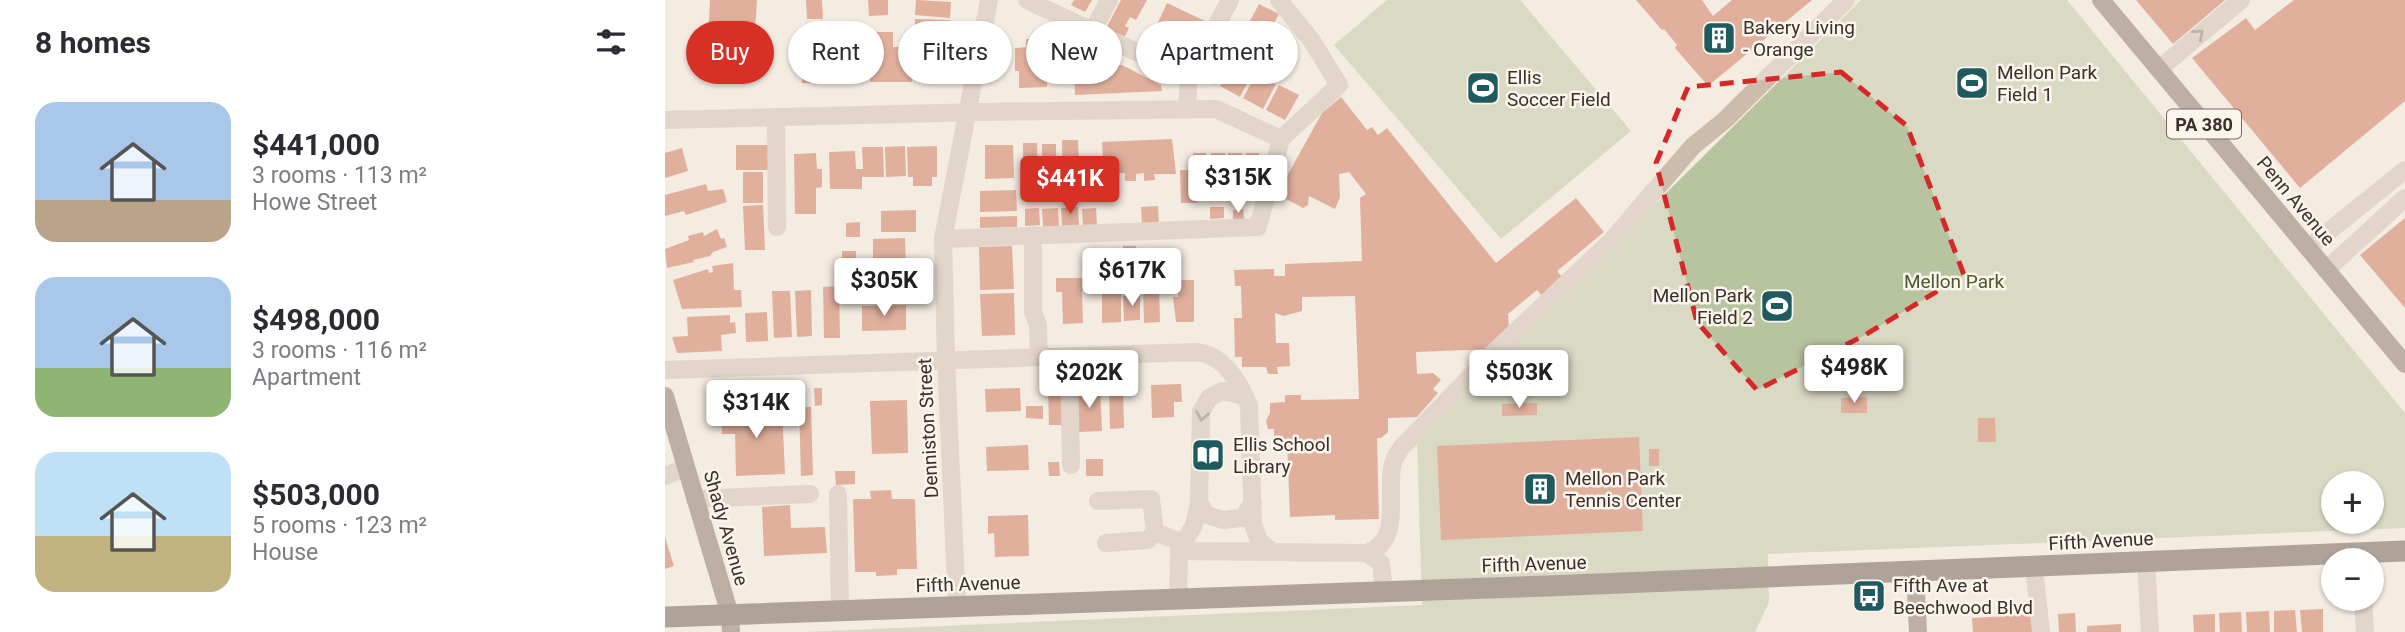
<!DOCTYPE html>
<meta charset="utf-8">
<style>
:root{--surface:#fff;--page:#f7f7f7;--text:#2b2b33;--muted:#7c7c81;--accent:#d93025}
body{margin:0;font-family:Roboto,sans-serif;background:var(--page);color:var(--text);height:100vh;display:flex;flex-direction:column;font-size:26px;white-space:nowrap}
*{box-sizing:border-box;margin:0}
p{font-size:23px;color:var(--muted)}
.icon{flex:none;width:38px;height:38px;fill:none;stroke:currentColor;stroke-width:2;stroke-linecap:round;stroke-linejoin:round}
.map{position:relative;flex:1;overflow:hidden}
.drawer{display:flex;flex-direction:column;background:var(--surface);width:665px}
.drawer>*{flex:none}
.guide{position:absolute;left:21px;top:21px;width:665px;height:63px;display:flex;gap:14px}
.tools{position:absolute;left:1656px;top:471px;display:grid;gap:14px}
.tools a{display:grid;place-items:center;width:63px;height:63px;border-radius:50%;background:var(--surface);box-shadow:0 2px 5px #0004;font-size:35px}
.price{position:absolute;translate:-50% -60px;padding:0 16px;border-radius:7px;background:#fff;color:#222;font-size:23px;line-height:46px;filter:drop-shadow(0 2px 4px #0008)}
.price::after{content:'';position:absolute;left:50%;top:42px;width:21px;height:16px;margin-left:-10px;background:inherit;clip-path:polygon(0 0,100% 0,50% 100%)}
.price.selected{background:var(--accent);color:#fff}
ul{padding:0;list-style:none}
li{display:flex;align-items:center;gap:21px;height:175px;padding:0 35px}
li span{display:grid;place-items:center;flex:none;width:196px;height:140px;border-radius:21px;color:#555}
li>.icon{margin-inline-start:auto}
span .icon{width:84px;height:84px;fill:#fffc;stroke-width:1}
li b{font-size:30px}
h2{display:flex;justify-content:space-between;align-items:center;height:84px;padding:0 35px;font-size:30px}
.tag{padding:0 24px;border-radius:32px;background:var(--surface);box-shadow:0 2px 5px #0004;font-size:24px;line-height:63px}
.tag.selected{background:var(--accent);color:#fff}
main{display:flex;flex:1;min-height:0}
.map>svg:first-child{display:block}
</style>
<main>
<section class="drawer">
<h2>8 homes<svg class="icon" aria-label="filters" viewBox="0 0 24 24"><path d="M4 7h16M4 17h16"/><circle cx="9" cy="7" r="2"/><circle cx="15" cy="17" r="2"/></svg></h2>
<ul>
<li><span style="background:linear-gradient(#a9c7e8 70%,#b9a48a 0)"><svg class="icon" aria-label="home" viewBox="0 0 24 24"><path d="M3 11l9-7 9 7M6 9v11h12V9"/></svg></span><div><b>$441,000</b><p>3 rooms · 113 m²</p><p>Howe Street</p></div></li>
<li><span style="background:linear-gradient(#a9c7e8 65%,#8fb573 0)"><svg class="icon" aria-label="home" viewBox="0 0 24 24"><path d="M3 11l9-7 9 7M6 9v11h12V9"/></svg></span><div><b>$498,000</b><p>3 rooms · 116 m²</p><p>Apartment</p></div></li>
<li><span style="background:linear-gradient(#bfe0f5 60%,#c2b280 0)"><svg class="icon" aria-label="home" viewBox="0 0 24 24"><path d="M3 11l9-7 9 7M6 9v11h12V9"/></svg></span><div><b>$503,000</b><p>5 rooms · 123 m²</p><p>House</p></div></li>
</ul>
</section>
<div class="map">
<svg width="1740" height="632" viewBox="0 0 1740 632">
<rect width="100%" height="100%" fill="#f4ebe1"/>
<path fill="#b8c4a0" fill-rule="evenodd" d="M 722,0 L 855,0 L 966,131 L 836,239 L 669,45 Z
M 1196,0 L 1402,0 L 1740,413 L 1740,528 L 1103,554 L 1104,602 L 1090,632 L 140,632 L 757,605 L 752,440 ZM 1668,483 L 1706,483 L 1706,522 L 1668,522 Z"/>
<path fill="#c8694b" d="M 45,0 L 92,0 L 87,80 L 41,78 Z
M 141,0 L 157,0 L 158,19 L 142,19 Z
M 203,0 L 223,0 L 223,15 L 204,16 Z
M 251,0 L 286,2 L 285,18 L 250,15 Z
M 409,0 L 427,0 L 420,12 L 406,5 Z
M 456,0 L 482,0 L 471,20 L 465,17 L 460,26 L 464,28 L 457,42 L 439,32 Z
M 971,0 L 1037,0 L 1048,16 L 1067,0 L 1147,0 L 1043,86 L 1010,48 L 1012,45 L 999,29 L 997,30 Z
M 1471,0 L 1560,0 L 1508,44 Z
M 1629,0 L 1740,0 L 1740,101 L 1635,188 L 1527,58 L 1581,18 L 1590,30 Z
M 502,3 L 540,21 L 526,50 L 520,47 L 513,61 L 482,46 Z
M 594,4 L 614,14 L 605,30 L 616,35 L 608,52 L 577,36 Z
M 250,19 L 285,20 L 285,36 L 250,34 Z
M 204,32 L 228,32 L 228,47 L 246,47 L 247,82 L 205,82 Z
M 171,36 L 192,36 L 193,81 L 171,81 Z
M 380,38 L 380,53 L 385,53 L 385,74 L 382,74 L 382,87 L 354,88 L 354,71 L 350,71 L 350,48 L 361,47 L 361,39 Z
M 573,40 L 602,55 L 595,69 L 566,54 Z
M 136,42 L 160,42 L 161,83 L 137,83 Z
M 285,42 L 286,79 L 254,79 L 253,43 Z
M 555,51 L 564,56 L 550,85 L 540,80 Z
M 568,61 L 588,72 L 575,97 L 555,86 Z
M 409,65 L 457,65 L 496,85 L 497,91 L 410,95 Z
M 591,74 L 611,84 L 598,109 L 578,98 Z
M 614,85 L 634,95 L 620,120 L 601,110 Z
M 676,97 L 702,130 L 707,127 L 713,135 L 722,128 L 831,263 L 911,198 L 939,232 L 892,271 L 899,279 L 877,296 L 872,290 L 843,314 L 844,329 L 825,349 L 751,352 L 752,374 L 768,373 L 776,380 L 768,389 L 773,393 L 752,417 L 723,418 L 723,432 L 716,438 L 712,438 L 714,519 L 670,520 L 670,515 L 625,517 L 622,440 L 609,440 L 609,429 L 603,429 L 601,421 L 605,413 L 605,403 L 620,402 L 620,395 L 636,395 L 636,400 L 694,399 L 690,296 L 637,297 L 637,311 L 619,316 L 610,313 L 611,343 L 624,343 L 625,366 L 612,367 L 613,374 L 603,374 L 601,367 L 577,367 L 577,357 L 570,357 L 569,318 L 577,318 L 576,286 L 570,286 L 569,270 L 609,269 L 609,276 L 620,276 L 620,264 L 697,261 L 695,198 L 701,194 L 684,172 L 674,174 L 675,197 L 670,209 L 644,196 L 643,205 L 638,208 L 612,194 L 657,113 Z
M 507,139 L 511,174 L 489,174 L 490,180 L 479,181 L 479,173 L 471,174 L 471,181 L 460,181 L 460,173 L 454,173 L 454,180 L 439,181 L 437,142 Z
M 397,140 L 413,140 L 415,185 L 398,186 Z
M 358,143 L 372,143 L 373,190 L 358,190 Z
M 377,144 L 391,144 L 391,186 L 377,186 Z
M 71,145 L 106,145 L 106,170 L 71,170 Z
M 320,145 L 348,145 L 349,178 L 320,179 Z
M 240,146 L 241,176 L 221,177 L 220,147 Z
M 272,146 L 272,177 L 267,177 L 267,186 L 248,186 L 248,177 L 243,177 L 242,147 Z
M 197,147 L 218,147 L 219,177 L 197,177 L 197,189 L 165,189 L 164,152 L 190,151 L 191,169 L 198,169 Z
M 17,148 L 23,171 L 0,178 L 0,153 Z
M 151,153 L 152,169 L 157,169 L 157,187 L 151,188 L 151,214 L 130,214 L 129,154 Z
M 528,153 L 541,153 L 541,191 L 532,191 L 532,203 L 516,203 L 515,170 L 529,170 Z
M 546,153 L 560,153 L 561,189 L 546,189 Z
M 563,153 L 577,153 L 578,189 L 564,189 Z
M 581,153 L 594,153 L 594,177 L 582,177 Z
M 78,172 L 98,172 L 98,203 L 78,203 Z
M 41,184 L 43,191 L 58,189 L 62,202 L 21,215 L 19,211 L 0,216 L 0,195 Z
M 351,190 L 352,211 L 315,212 L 315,191 Z
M 98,205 L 100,250 L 80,250 L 78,206 Z
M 493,206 L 494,224 L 477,225 L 476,207 Z
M 413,207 L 414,225 L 397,226 L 396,208 Z
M 545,207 L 559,207 L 559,218 L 545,219 Z
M 374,208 L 375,225 L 360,226 L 360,209 Z
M 393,208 L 394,226 L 378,226 L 377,209 Z
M 431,208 L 432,225 L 418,226 L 417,209 Z
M 578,209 L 579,219 L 568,220 L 568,210 Z
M 251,210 L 251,232 L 216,232 L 216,211 Z
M 352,216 L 352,227 L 315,228 L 315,217 Z
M 1740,218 L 1740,308 L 1695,255 Z
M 195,222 L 195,237 L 181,237 L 181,223 Z
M 52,229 L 56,239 L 59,238 L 62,247 L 48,252 L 45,256 L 28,260 L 29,262 L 2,268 L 0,249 L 24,240 L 23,236 L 38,232 L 39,236 Z
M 240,238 L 241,264 L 208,265 L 208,239 Z
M 347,246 L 349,289 L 315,290 L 314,247 Z
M 458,246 L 471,246 L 471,261 L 458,261 Z
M 177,251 L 191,251 L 191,269 L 177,269 Z
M 68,263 L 69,290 L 76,290 L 77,307 L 17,309 L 8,280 L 43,269 L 44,273 L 48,272 L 47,266 Z
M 243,271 L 243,295 L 204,295 L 204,272 Z
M 178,273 L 195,273 L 195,290 L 179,291 Z
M 437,275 L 456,275 L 456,322 L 437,323 Z
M 391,278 L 421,278 L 421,291 L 417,291 L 418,323 L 398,324 L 397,292 L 391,292 Z
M 513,280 L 529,280 L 529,322 L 511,322 L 508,297 L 513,297 Z
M 478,283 L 494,283 L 495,322 L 479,323 Z
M 174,286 L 175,338 L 159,338 L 158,287 Z
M 146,290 L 147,336 L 132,337 L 130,291 Z
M 107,291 L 125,291 L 127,337 L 109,338 Z
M 349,293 L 350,335 L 317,336 L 315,294 Z
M 458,296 L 475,296 L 475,320 L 459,321 Z
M 241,305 L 241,330 L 197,331 L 197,306 Z
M 102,312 L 103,341 L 81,342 L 80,313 Z
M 65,315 L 65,323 L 70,322 L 71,333 L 56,335 L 57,351 L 12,353 L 7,337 L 23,336 L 22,317 Z
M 516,384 L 517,402 L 509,402 L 509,417 L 487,418 L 486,385 Z
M 444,387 L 458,387 L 459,428 L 445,429 Z
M 149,388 L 157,388 L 157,405 L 150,406 Z
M 355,388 L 356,411 L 321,412 L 320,389 Z
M 412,388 L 435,388 L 437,431 L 413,432 Z
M 400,389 L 401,425 L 384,425 L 383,390 Z
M 1202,397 L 1202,413 L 1176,413 L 1176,398 Z
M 242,400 L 243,453 L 207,454 L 205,401 Z
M 872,403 L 872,415 L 837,416 L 837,404 Z
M 361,406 L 378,406 L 378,419 L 361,418 Z
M 117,407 L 120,474 L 71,476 L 70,434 L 57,434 L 56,409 Z
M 134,407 L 146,407 L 148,475 L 136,476 Z
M 1313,418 L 1330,418 L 1331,442 L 1313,442 Z
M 974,437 L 978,531 L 776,540 L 772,446 Z
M 363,445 L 364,470 L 322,471 L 321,447 Z
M 984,449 L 994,449 L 994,466 L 984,466 Z
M 421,459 L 438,459 L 438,476 L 421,476 Z
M 383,462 L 394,462 L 395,476 L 384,476 Z
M 170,471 L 190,471 L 190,484 L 171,485 Z
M 226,490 L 227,499 L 250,499 L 252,569 L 232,569 L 232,575 L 211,576 L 211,572 L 190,572 L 188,499 L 206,499 L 205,491 Z
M 125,505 L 126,528 L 160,527 L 162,553 L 99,556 L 97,507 Z
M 363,515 L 364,556 L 330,557 L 329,533 L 323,534 L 323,516 Z
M 0,537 L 9,566 L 0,569 Z
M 1658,609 L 1658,632 L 1637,632 L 1635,610 Z
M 1630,610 L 1632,632 L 1609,632 L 1609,611 Z
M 1604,611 L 1605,632 L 1582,632 L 1581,612 Z
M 1576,612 L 1577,632 L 1555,632 L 1554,613 Z
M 1410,613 L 1411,632 L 1394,632 L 1393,614 Z
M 1372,614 L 1373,632 L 1308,632 L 1307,618 Z
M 1550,614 L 1550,632 L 1529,632 L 1528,615 Z
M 1456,624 L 1456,632 L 1422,632 L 1422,626 Z"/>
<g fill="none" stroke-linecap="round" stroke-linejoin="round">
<path stroke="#cdbbac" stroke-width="18" d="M 362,0 L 524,77
M 427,32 L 444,0
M 1494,69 L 1576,0
M 522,109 L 524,77 L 565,0
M 111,117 L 112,227
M 0,120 L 316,112 L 551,109 L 616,139
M 368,235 L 368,312 L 373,325 L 374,357
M 278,239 L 593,227 L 616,139 L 674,85 L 647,41 L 614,0
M 1643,248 L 1740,170
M 1661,270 L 1740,198
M 404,356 L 406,465
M 0,370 L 531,352 C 556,354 572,378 581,399
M 0,476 L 21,468
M 173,494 L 175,611
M 30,499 L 145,494
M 433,501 L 486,499 L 490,532 L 518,543
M 534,503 L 542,515 L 558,520 L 577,518 L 588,503
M 441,543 L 483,540 L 490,532
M 514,551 L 702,553 C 737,541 722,496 727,468 C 728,460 732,454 736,448 L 828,353 L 946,241 L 1028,146 L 1060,120 L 1181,0
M 702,553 L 716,563 L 719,592
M 1481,562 L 1485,632
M 1369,567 L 1376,632
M 1698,598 L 1700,632
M 513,599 L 514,551 L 529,525 L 534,503 L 536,412 L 544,398 L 557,391 L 575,395 L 581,399 L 584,406 L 588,524 L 594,541 L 608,552
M 292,607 L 281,360 L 278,239 L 324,0"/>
<path stroke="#7d675c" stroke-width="18" d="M 1436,0 L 1740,364
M 0,396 L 65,615 L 66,632
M 1250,572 L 1253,632"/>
<path stroke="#5c4a42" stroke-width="21" d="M 0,617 L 883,586 L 1740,551"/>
</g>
<defs><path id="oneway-chevron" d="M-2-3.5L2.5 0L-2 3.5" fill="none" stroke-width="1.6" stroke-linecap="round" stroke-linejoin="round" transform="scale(1.75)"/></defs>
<g stroke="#7d6f65">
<use href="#oneway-chevron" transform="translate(1534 34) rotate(-40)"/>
<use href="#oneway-chevron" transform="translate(537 416) rotate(100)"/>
</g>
<path d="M0 0H1740V632H0ZM 1176,72 L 1242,126 L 1299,275 L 1200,335 L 1092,390 L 1032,322 L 991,163 L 1023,87 Z" fill="#f4ebe1" fill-opacity=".55" fill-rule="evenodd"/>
<path fill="none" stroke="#d62828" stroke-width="5" stroke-dasharray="14 9" stroke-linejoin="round" d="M 1176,72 L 1242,126 L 1299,275 L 1200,335 L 1092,390 L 1032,322 L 991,163 L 1023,87 Z"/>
<defs>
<symbol id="building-square" viewBox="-11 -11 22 22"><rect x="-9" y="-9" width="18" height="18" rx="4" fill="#1f5a5e" stroke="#fbf5ee"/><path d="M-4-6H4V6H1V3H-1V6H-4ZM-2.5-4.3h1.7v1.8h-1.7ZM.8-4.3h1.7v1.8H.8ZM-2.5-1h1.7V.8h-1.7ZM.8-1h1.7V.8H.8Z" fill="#fff"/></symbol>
<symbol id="stadium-square" viewBox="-11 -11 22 22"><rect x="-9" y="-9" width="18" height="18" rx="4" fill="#1f5a5e" stroke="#fbf5ee"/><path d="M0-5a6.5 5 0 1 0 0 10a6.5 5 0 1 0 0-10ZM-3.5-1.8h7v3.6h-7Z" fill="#fff"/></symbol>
<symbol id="library-square" viewBox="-11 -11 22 22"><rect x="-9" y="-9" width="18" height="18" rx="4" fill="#1f5a5e" stroke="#fbf5ee"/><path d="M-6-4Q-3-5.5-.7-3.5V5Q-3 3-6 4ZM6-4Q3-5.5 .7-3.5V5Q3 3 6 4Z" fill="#fff"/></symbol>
<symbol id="bus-square" viewBox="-11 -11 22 22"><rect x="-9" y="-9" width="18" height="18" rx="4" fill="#1f5a5e" stroke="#fbf5ee"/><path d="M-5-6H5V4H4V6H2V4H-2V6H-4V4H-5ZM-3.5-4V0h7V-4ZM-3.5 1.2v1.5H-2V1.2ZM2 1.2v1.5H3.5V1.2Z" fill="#fff"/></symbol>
</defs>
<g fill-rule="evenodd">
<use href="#building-square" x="1035" y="19" width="38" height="38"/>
<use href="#stadium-square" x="1288" y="64" width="38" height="38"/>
<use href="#stadium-square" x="799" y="69" width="38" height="38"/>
<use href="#stadium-square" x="1093" y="287" width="38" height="38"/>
<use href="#library-square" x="524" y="436" width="38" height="38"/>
<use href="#building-square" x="856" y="470" width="38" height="38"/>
<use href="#bus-square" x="1185" y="577" width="38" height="38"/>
</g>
<g text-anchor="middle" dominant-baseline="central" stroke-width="5" stroke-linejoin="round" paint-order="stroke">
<rect fill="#fbf5ee" stroke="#756b66" stroke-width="2" x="1502" y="109.5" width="74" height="29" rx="5"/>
<g font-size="18" font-weight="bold" fill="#3b302b">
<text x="1539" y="124">PA 380</text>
</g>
<g font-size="19" fill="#3b302b" stroke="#fbf5ee" text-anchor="start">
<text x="1078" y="27">Bakery Living<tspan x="1078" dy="22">- Orange</tspan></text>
<text x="1332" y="72">Mellon Park<tspan x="1332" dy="22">Field 1</tspan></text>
<text x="842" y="77">Ellis<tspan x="842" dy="22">Soccer Field</tspan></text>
<text x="1088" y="295" text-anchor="end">Mellon Park<tspan x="1088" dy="22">Field 2</tspan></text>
<text x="568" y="444">Ellis School<tspan x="568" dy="22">Library</tspan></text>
<text x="900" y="478">Mellon Park<tspan x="900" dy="22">Tennis Center</tspan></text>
<text x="1228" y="585">Fifth Ave at<tspan x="1228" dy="22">Beechwood Blvd</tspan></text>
</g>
<g font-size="19" fill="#3b302b" stroke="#fbf5ee">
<text transform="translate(1631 201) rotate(50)">Penn Avenue</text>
<text transform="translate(263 428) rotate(-93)">Denniston Street</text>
<text transform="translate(61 528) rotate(74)">Shady Avenue</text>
<text transform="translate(1436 541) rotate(-3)">Fifth Avenue</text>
<text transform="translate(869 564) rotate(-2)">Fifth Avenue</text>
<text transform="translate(303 584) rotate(-2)">Fifth Avenue</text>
</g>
<g font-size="19" fill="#4a5a2e" stroke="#fbf5ee">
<text x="1289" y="281">Mellon Park</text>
</g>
</g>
</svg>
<div class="tools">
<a>+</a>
<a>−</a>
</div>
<b class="price" style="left:573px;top:215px">$315K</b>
<b class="price selected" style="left:405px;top:216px">$441K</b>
<b class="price" style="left:467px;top:308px">$617K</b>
<b class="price" style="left:219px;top:318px">$305K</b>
<b class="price" style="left:1189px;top:405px">$498K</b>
<b class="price" style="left:424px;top:410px">$202K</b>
<b class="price" style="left:854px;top:410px">$503K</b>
<b class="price" style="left:91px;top:440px">$314K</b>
<div class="guide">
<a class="tag selected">Buy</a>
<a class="tag">Rent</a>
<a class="tag">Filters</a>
<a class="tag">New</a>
<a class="tag">Apartment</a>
</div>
</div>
</main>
